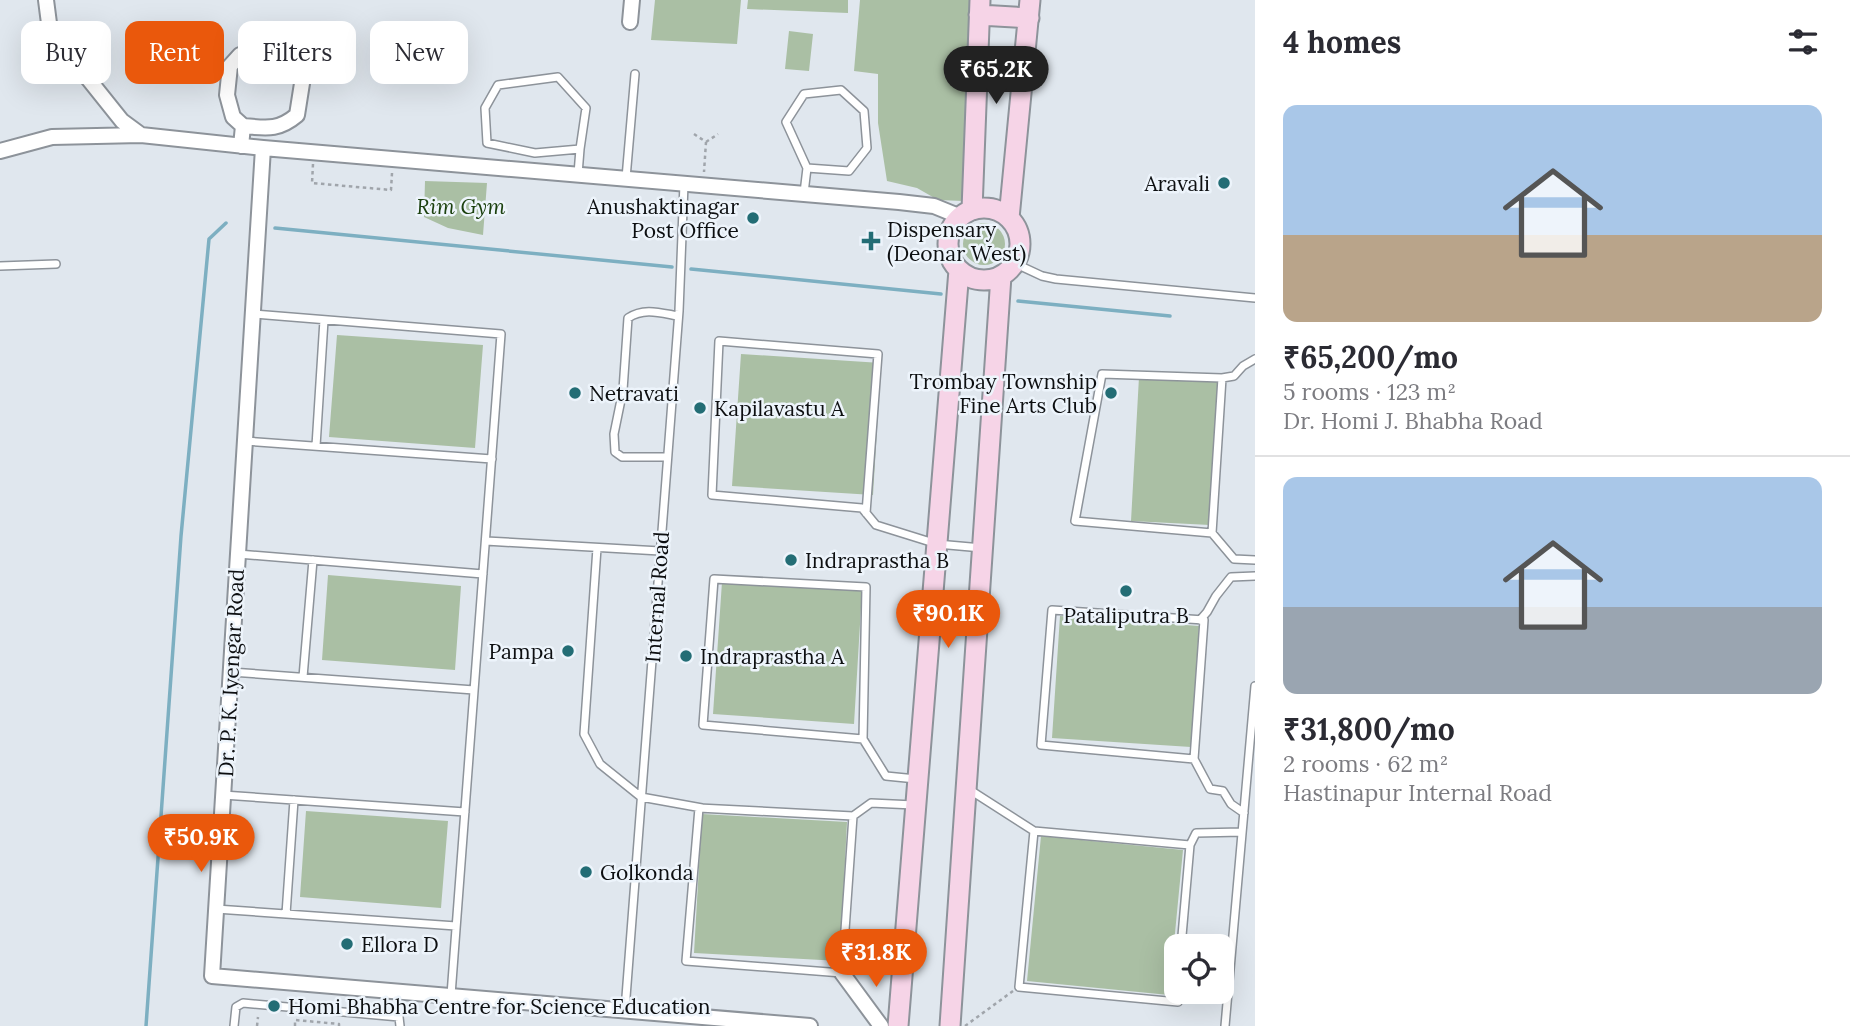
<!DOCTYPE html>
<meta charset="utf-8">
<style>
:root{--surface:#fff;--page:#f7f7f7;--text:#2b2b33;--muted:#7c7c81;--line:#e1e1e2;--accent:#ea580c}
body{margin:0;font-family:Lora,serif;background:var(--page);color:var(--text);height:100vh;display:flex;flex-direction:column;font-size:26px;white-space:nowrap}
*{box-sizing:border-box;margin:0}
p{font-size:23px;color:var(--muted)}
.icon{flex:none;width:38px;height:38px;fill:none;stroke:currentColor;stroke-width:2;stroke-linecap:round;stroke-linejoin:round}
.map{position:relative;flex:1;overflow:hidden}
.drawer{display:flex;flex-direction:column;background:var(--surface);width:595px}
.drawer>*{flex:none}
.banner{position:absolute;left:21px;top:21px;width:665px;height:63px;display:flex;gap:14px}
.buttons{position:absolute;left:1164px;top:934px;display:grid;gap:14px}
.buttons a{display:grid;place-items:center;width:70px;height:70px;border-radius:14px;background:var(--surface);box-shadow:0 7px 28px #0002;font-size:35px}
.price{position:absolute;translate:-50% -60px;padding:0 16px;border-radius:24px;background:var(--accent);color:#fff;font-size:23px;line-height:46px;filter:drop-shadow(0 2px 4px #0008)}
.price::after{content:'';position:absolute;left:50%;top:42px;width:21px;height:16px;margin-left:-10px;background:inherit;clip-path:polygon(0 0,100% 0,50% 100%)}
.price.on{background:#222;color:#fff}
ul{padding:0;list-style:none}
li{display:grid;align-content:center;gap:14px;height:371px;padding:0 28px}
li+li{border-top:2px solid var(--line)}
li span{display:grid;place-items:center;height:217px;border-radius:14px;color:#555}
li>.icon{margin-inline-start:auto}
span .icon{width:126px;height:126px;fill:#fffc;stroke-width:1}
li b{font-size:30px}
h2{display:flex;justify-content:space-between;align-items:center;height:84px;padding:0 28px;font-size:30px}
.tag{padding:0 24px;border-radius:14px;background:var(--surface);box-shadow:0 7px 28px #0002;font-size:24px;line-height:63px}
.tag.on{background:var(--accent);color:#fff}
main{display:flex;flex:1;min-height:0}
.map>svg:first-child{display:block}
</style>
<main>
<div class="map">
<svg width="1255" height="1026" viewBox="0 0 1255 1026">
<rect width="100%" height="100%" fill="#e0e7ee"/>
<path fill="#aabfa4" d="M 655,0 L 741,0 L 737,44 L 651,40 Z
M 748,0 L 848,0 L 848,13 L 747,9 Z
M 860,0 L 971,0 L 963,201 L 938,200 L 917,188 L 887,181 L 878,123 L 878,74 L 854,71 Z
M 789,31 L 813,34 L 809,71 L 785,69 Z
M 425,181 L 487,183 L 483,235 L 448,228 L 424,217 Z
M963 244a21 21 0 1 1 42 0a21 21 0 1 1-42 0Z
M 337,335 L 483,345 L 475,448 L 329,437 Z
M 741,354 L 881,363 L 873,495 L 732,486 Z
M 1139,377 L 1218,381 L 1210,525 L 1131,521 Z
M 328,575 L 461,586 L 455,670 L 322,660 Z
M 722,582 L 862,591 L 854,724 L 713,714 Z
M 1060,616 L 1199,626 L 1191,747 L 1052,738 Z
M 306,811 L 448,821 L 441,908 L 300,897 Z
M 702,814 L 847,822 L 840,961 L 694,953 Z
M 1041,836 L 1183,850 L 1169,995 L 1027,981 Z"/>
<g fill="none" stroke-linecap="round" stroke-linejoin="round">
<path stroke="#7dafc1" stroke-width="3.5" d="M 275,228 L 672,267
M 691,269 L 941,294
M 1018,301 L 1170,316
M 146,1026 L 181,536 L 209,239 L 226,223"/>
<defs>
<path id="lane" d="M 578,174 L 580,149 L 586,108 L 558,77 L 498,85 L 485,108 L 487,143 L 535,153 L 580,149
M 626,178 L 635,74
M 804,193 L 807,168 L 786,122 L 804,94 L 841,90 L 864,111 L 867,148 L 849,171 L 807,168
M 1014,263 L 1042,276 L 1056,279 L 1255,298
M 0,266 L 56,264
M 253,314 L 501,334 L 451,995
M 1222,378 L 1234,376 L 1243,366 L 1255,359
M 245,441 L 492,459
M 316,446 L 324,320
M 667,457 L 622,457 L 615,452 L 614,434 L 623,390 L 628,318 C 644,307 661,313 678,316
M 866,513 L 878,354 L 719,341 L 712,495 L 862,508 L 876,525 L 937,544 L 982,548
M 1212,533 L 1222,378 L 1102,374 L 1075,521 L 1212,533 L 1234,559 L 1255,560
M 486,541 L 660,551
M 597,548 L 584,734 L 600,764 L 641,797 L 702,808
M 238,554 L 483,574
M 1200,620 L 1207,612 L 1216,596 L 1231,577 L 1255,576
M 231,672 L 474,690
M 303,677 L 313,560
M 863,739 L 703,725 L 714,579 L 866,587 L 863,739 L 886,776 L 916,779
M 1194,759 L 1041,745 L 1052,610 L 1204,620 L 1194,759 L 1210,789 L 1223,791 L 1231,804 L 1244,813
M 970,790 L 1034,831
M 223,795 L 465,812
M 699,808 L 853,816 L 842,973 L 686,961 Z
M 853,816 L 871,803 L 914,805
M 1190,845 L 1196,833 L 1242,832
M 216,909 L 456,926
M 286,914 L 294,800
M 1178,992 L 1178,1002 L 1019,987 L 1034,831 L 1190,845 L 1181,947
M 625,1010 L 679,311 L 684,184
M 234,1026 L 236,1007 L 243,1003 L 399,1017 L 400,1026
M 1225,1026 L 1255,686"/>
<path id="street" d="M 46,0 L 50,31 L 122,121 L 141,135 L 263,148 L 899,202 L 934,206 L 961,217
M 630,22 L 632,0
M 241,146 L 243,126 L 233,117 L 227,95 L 230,66 L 240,55 L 269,46 L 295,57 L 303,77 L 297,115 C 278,131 266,128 243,126
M 263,148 L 212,976 L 810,1026
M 0,151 L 52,137 L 141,135
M 842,973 L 881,1026"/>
<path id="secondary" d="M 979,15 L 1029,18
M948 244a36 36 0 1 1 72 0a36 36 0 1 1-72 0Z
M 972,210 L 980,0
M 1009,218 L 1030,0
M 898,1026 L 959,270
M 950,1026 L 1001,276"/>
</defs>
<use href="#lane" stroke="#8d939a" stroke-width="10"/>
<use href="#street" stroke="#8d939a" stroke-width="18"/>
<use href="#secondary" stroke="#8d939a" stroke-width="23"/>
<path stroke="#a0a5ab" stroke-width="2.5" stroke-dasharray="3.5 3.5" stroke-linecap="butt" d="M 694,134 L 706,142 L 704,172
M 706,142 L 718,134
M 313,164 L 312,183 L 391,190 L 392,173
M 257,1026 L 258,1017
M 295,1026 L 295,1020 L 339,1024 L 339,1026
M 965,1026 L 1013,991"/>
<use href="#lane" stroke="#fff" stroke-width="7"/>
<use href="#street" stroke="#fff" stroke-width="14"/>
<use href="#secondary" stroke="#f6d4e7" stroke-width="19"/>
</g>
<g fill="#236d75" stroke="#edf4fb" stroke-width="2.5">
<circle cx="1224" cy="183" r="7"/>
<circle cx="753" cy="218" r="7"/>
<path d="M867.5 230.5h7v7h7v7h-7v7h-7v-7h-7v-7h7z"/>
<circle cx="575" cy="393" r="7"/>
<circle cx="1111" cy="393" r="7"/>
<circle cx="700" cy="408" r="7"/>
<circle cx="791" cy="560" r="7"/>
<circle cx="1126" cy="591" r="7"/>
<circle cx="568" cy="651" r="7"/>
<circle cx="686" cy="656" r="7"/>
<circle cx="586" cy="872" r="7"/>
<circle cx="347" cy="944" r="7"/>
<circle cx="274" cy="1006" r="7"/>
</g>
<g text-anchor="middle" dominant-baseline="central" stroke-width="5" stroke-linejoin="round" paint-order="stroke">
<g font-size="21" fill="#0d0f11" stroke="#edf4fb" text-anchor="start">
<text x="1210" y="183" text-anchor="end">Aravali</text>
<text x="739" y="206" text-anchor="end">Anushaktinagar<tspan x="739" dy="24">Post Office</tspan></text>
<text x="887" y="229">Dispensary<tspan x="887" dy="24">(Deonar West)</tspan></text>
<text x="1097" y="381" text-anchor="end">Trombay Township<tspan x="1097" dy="24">Fine Arts Club</tspan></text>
<text x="589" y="393">Netravati</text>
<text x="714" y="408">Kapilavastu A</text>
<text x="805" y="560">Indraprastha B</text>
<text x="1126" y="615" text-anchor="middle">Pataliputra B</text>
<text x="554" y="651" text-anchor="end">Pampa</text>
<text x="700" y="656">Indraprastha A</text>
<text x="600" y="872">Golkonda</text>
<text x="361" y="944">Ellora D</text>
<text x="288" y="1006">Homi Bhabha Centre for Science Education</text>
</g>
<g font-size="21" font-style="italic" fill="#1b400e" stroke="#edf4fb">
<text x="461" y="206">Rim Gym</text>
</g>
<g font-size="21" fill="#0d0f11" stroke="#edf4fb">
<text transform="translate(657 597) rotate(-86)">Internal Road</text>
<text transform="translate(231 673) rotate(-87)">Dr. P. K. Iyengar Road</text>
</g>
</g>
</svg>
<div class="buttons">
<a><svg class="icon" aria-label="locate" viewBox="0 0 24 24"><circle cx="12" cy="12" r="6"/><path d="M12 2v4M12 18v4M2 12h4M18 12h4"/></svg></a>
</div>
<b class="price on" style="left:996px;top:106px">₹65.2K</b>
<b class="price" style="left:948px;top:650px">₹90.1K</b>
<b class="price" style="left:201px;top:874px">₹50.9K</b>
<b class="price" style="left:876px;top:989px">₹31.8K</b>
<div class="banner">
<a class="tag">Buy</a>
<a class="tag on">Rent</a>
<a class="tag">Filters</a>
<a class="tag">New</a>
</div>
</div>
<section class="drawer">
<h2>4 homes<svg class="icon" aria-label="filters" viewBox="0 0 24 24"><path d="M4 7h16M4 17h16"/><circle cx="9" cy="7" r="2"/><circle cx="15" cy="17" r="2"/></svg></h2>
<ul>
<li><span style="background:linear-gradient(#a9c7e8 60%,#b9a48a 0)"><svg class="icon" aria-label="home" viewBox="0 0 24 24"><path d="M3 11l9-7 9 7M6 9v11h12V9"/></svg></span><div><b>₹65,200/mo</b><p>5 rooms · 123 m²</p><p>Dr. Homi J. Bhabha Road</p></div></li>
<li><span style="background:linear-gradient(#a9c7e8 60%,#9aa5b1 0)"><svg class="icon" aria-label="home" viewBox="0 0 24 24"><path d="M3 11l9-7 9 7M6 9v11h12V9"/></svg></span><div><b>₹31,800/mo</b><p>2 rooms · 62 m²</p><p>Hastinapur Internal Road</p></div></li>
</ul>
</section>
</main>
